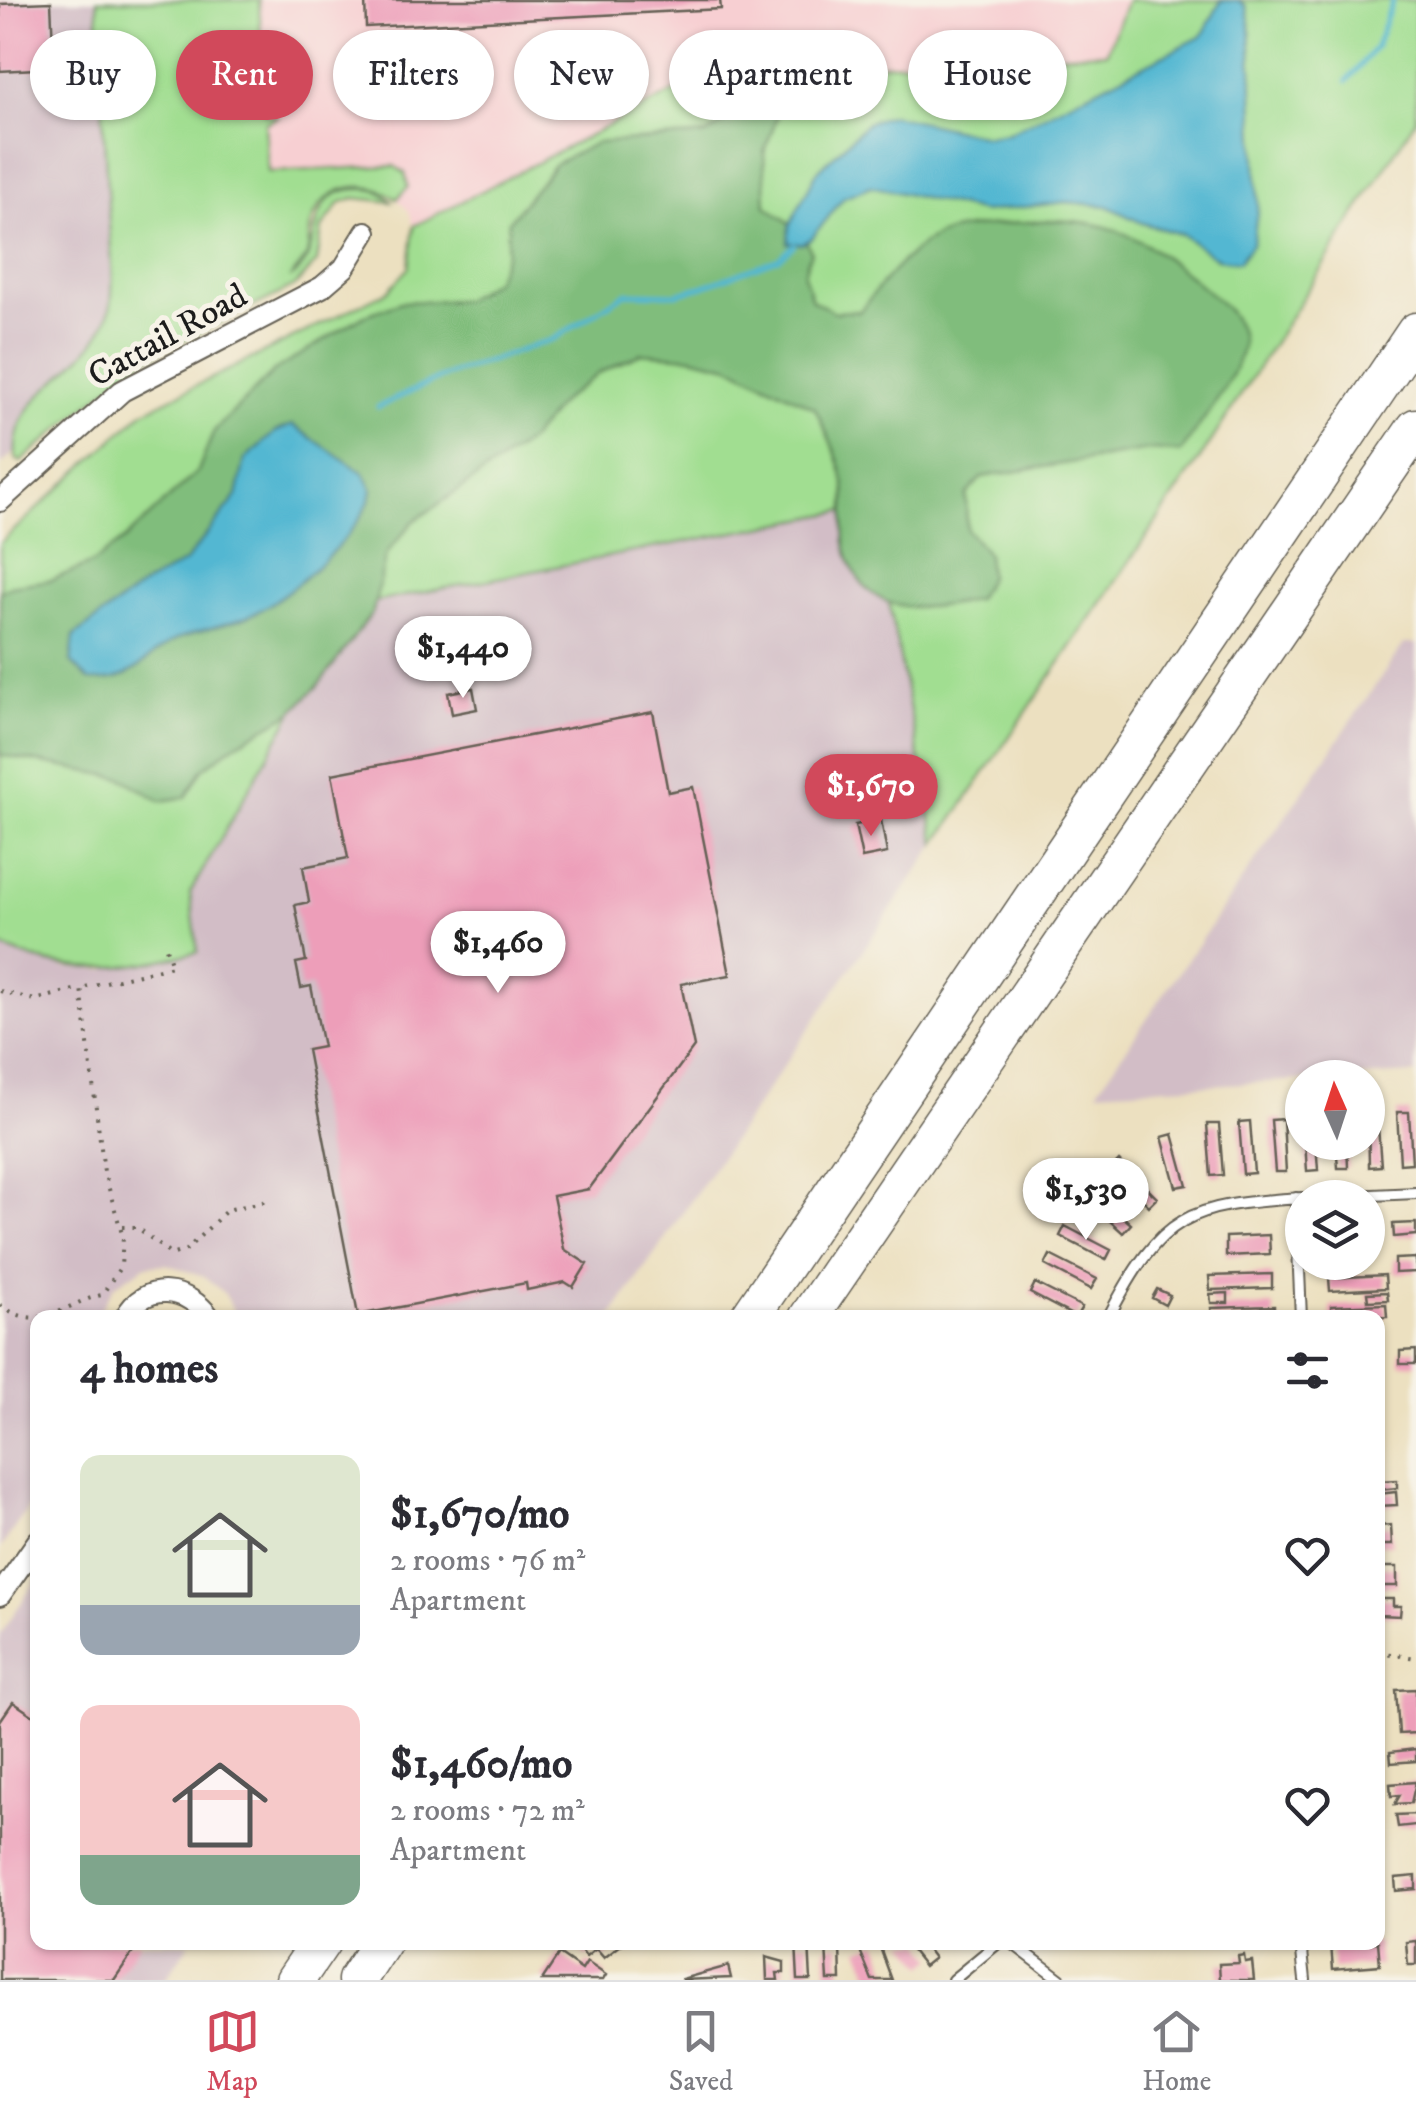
<!DOCTYPE html>
<meta charset="utf-8">
<style>
:root{--surface:#fff;--page:#f2f2f3;--text:#2b2b33;--muted:#7c7c81;--line:#e1e1e2;--accent:#d1495b}
body{margin:0;font-family:"IM FELL DW Pica",serif;background:var(--page);color:var(--text);height:100vh;display:flex;flex-direction:column;font-size:38px;white-space:nowrap}
*{box-sizing:border-box;margin:0}
p{font-size:32px;color:var(--muted)}
.icon{flex:none;width:55px;height:55px;fill:none;stroke:currentColor;stroke-width:2;stroke-linecap:round;stroke-linejoin:round}
.map{position:relative;flex:1;overflow:hidden}
.drawer{position:absolute;left:30px;top:1310px;width:1355px;height:640px;display:flex;flex-direction:column;background:var(--surface);border-radius:20px;box-shadow:0 2px 8px #0004}
.drawer>*{flex:none}
.banner{position:absolute;left:30px;top:30px;width:1358px;height:90px;display:flex;gap:20px}
.needle{width:65px;rotate:357deg}
.tools{position:absolute;left:1285px;top:1060px;display:grid;gap:20px}
.tools a{display:grid;place-items:center;width:100px;height:100px;border-radius:50%;background:var(--surface);box-shadow:0 2px 8px #0004;font-size:50px}
.price{position:absolute;translate:-50% -85px;padding:0 22px;border-radius:35px;background:#fff;color:#222;font-size:32px;line-height:65px;filter:drop-shadow(0 2px 5px #0008)}
.price::after{content:'';position:absolute;left:50%;top:60px;width:30px;height:22px;margin-left:-15px;background:inherit;clip-path:polygon(0 0,100% 0,50% 100%)}
.price.active{background:var(--accent);color:#fff}
ul{padding:0;list-style:none}
li{display:flex;align-items:center;gap:30px;height:250px;padding:0 50px}
li span{display:grid;place-items:center;flex:none;width:280px;height:200px;border-radius:20px;color:#555}
li>.icon{margin-inline-start:auto}
span .icon{width:120px;height:120px;fill:#fffc;stroke-width:1}
li b{font-size:42px}
h2{display:flex;justify-content:space-between;align-items:center;height:120px;padding:0 50px;font-size:42px}
.chip{padding:0 35px;border-radius:45px;background:var(--surface);box-shadow:0 2px 8px #0004;font-size:35px;line-height:90px}
.chip.active{background:var(--accent);color:#fff}
.dock{display:flex;justify-content:space-around;align-items:center;height:140px;border-top:2px solid var(--line);background:var(--surface);font-size:28px;color:var(--muted)}
.dock a{display:grid;justify-items:center;gap:5px}
.dock .active{color:var(--accent)}
.map>svg:first-child{display:block}
</style>
<div class="map">
<svg width="1416" height="1980" viewBox="0 0 1416 1980">
<rect width="100%" height="100%" fill="#f7f3e8"/>
<filter id="ink" filterUnits="userSpaceOnUse"><feTurbulence type="fractalNoise" baseFrequency=".01" numOctaves="2"/><feDisplacementMap in="SourceGraphic" scale="20" xChannelSelector="R" yChannelSelector="G"/><feConvolveMatrix kernelMatrix="1 2 1 2 8 2 1 2 1" color-interpolation-filters="sRGB"/></filter>
<filter id="wash" filterUnits="userSpaceOnUse"><feTurbulence type="fractalNoise" baseFrequency=".0048" numOctaves="4" result="noise"/><feDisplacementMap in="SourceGraphic" scale="40" xChannelSelector="R" yChannelSelector="G"/><feGaussianBlur stdDeviation="2.25" result="paint"/><feColorMatrix in="noise" values="0 0 0 0 0 0 0 0 0 0 0 0 0 0 0 0 0 1.4 0 .05"/><feComposite in="paint" operator="in"/></filter>
<g filter="url(#wash)">
<rect width="100%" height="100%" fill="#ece0c0"/>
<path fill="#f7cfd2" d="M 238,0 L 1127,0 L 1108,52 L 711,73 L 414,226 L 409,211 L 392,194 L 363,184 L 249,196 Z"/>
<path fill="#d2bdc6" d="M 0,0 L 238,0 L 80,391 L 0,466 Z
M 871,506 L 936,844 L 611,1317 L 236,1317 L 225,1294 L 205,1277 L 166,1264 L 145,1266 L 114,1286 L 96,1317 L 38,1318 L 37,1495 L 0,1549 L 0,946 L 66,968 L 106,970 L 190,893 L 353,606 Z
M 1404,644 L 1416,644 L 1416,1074 L 1097,1091 Z
M 37,1579 L 38,1942 L 190,1943 L 165,1980 L 0,1980 L 0,1635 Z"/>
<path fill="#a1de91" stroke="#5e7d56" stroke-width="2.5" d="M 97,0 L 259,0 L 261,35 L 274,39 L 261,43 L 265,114 L 278,117 L 265,123 L 268,172 L 394,166 L 405,173 L 408,187 L 397,199 C 367,178 324,183 312,222 C 308,232 310,243 307,254 C 304,264 294,272 290,278 C 329,255 297,186 364,189 C 376,189 385,193 392,202 L 354,198 L 340,203 L 322,228 L 317,262 L 295,286 L 135,365 L 21,462 L 16,459 C 8,386 100,372 111,304 C 115,273 109,237 108,205 C 104,137 100,68 97,0 Z
M 1127,0 L 1416,0 L 1416,119 L 1209,445 L 936,844 L 870,506 L 353,606 L 190,893 L 198,952 C 125,969 71,979 0,946 L 0,543 L 143,412 L 388,291 L 409,268 L 414,226 L 711,73 L 1107,52 Z"/>
<path fill="#80bd7b" stroke="#4e6c4c" stroke-width="2.5" d="M 765,103 L 779,111 L 764,153 L 766,206 L 801,231 L 811,251 L 804,274 L 812,300 L 835,312 L 860,311 C 878,287 899,262 923,244 C 945,228 971,228 996,225 C 1093,213 1125,222 1200,285 C 1217,299 1245,320 1242,346 C 1238,376 1198,426 1181,452 L 1148,450 L 982,477 L 966,495 L 967,530 L 987,553 L 989,577 L 977,599 C 923,612 863,619 846,549 C 841,527 847,508 845,487 C 841,460 826,432 815,408 L 730,366 L 691,357 L 641,353 L 599,373 L 562,401 L 529,441 L 413,522 L 386,554 L 373,612 L 318,686 L 292,712 L 231,747 L 202,770 L 186,797 L 161,801 L 122,778 L 0,755 L 0,592 L 10,586 L 51,580 L 91,564 L 125,539 L 198,471 L 214,431 L 274,371 L 363,316 L 401,302 L 464,300 L 495,280 L 506,254 L 509,221 L 555,164 L 596,143 L 706,135 L 746,107 Z"/>
<path fill="#53b7d2" stroke="#386a77" stroke-width="2.5" d="M 1238,0 L 1246,6 L 1250,24 L 1258,205 L 1253,243 L 1239,262 L 1217,259 L 1183,235 L 1142,223 L 1107,206 L 1066,202 L 983,212 L 871,186 L 844,197 L 812,238 L 802,244 L 788,243 L 789,226 L 817,172 L 868,122 L 892,115 L 986,136 L 1008,133 L 1202,36 L 1221,1 Z
M 292,425 L 364,473 L 372,489 C 369,529 280,605 244,618 C 222,626 198,630 177,639 C 141,657 137,684 89,680 L 71,662 L 74,636 L 143,585 L 185,562 L 237,496 L 245,459 L 275,432 Z"/>
<g fill="none" stroke-linecap="round" stroke-linejoin="round">
<path stroke="#53b7d2" stroke-width="5" d="M 1347,81 L 1376,47 L 1393,0
M 378,407 L 442,377 L 554,339 L 626,293 L 676,294 L 701,287 L 779,258 L 794,245"/>
</g>
<g id="blocks">
<path fill="#ed9eb9" d="M 365,0 L 720,0 L 721,9 L 366,27 Z
M 51,2 L 54,68 L 0,71 L 0,4 Z
M 473,688 L 477,709 L 452,714 L 448,693 Z
M 653,712 L 668,792 L 693,787 L 730,975 L 681,984 L 694,1047 L 589,1189 L 553,1196 L 564,1249 L 587,1264 L 573,1287 L 565,1282 L 527,1290 L 526,1283 L 358,1315 L 307,1050 L 323,1047 L 311,986 L 301,988 L 296,963 L 306,961 L 295,905 L 309,902 L 303,867 L 348,858 L 332,774 Z
M 881,820 L 887,853 L 862,858 L 855,825 Z
M 1397,1112 L 1409,1112 L 1412,1163 L 1400,1164 Z
M 1377,1113 L 1381,1166 L 1369,1167 L 1368,1114 Z
M 1283,1119 L 1286,1172 L 1275,1172 L 1271,1120 Z
M 1250,1121 L 1254,1173 L 1243,1174 L 1239,1122 Z
M 1207,1124 L 1219,1124 L 1223,1175 L 1211,1176 Z
M 1173,1134 L 1187,1185 L 1176,1187 L 1162,1137 Z
M 1305,1142 L 1316,1142 L 1318,1170 L 1307,1171 Z
M 1336,1142 L 1347,1142 L 1348,1168 L 1338,1168 Z
M 1119,1161 L 1157,1198 L 1149,1206 L 1111,1169 Z
M 1092,1189 L 1131,1224 L 1123,1233 L 1084,1197 Z
M 1416,1223 L 1416,1235 L 1394,1237 L 1393,1224 Z
M 1065,1226 L 1111,1250 L 1106,1260 L 1060,1236 Z
M 1269,1235 L 1270,1254 L 1226,1256 L 1226,1237 Z
M 1050,1255 L 1097,1279 L 1091,1289 L 1045,1265 Z
M 1416,1258 L 1416,1272 L 1395,1273 L 1395,1259 Z
M 1272,1274 L 1272,1288 L 1210,1290 L 1209,1276 Z
M 1385,1275 L 1386,1288 L 1330,1291 L 1329,1278 Z
M 1035,1283 L 1082,1307 L 1076,1317 L 1030,1293 Z
M 1157,1289 L 1170,1295 L 1165,1305 L 1152,1298 Z
M 1387,1292 L 1388,1300 L 1368,1301 L 1367,1293 Z
M 1228,1293 L 1228,1303 L 1211,1303 L 1210,1294 Z
M 1386,1304 L 1387,1317 L 1331,1318 L 1331,1306 Z
M 1274,1306 L 1274,1318 L 1212,1318 L 1211,1308 Z
M 1416,1350 L 1416,1364 L 1400,1364 L 1400,1351 Z
M 1397,1480 L 1397,1488 L 1378,1490 L 1378,1481 Z
M 1396,1492 L 1397,1505 L 1378,1506 L 1378,1494 Z
M 1391,1525 L 1392,1545 L 1378,1545 L 1378,1526 Z
M 1378,1567 L 1397,1567 L 1397,1586 L 1378,1586 Z
M 1380,1599 L 1393,1599 L 1393,1606 L 1401,1606 L 1400,1616 L 1380,1615 Z
M 1416,1689 L 1416,1733 L 1399,1734 L 1396,1690 Z
M 13,1702 L 38,1719 L 38,1942 L 140,1942 L 114,1980 L 0,1980 L 0,1721 Z
M 1416,1749 L 1416,1761 L 1391,1763 L 1390,1752 Z
M 1416,1782 L 1411,1803 L 1395,1804 L 1400,1795 L 1391,1796 L 1390,1784 Z
M 1416,1814 L 1416,1825 L 1398,1827 L 1396,1815 Z
M 1416,1876 L 1416,1889 L 1396,1891 L 1395,1878 Z
M 1416,1941 L 1416,1965 L 1408,1965 L 1406,1942 Z
M 575,1942 L 625,1942 L 604,1958 L 596,1949 L 586,1957 Z
M 796,1942 L 809,1942 L 811,1980 L 798,1980 Z
M 878,1942 L 892,1980 L 872,1980 L 859,1948 Z
M 905,1942 L 922,1942 L 934,1958 L 924,1966 Z
M 1378,1942 L 1380,1965 L 1333,1969 L 1331,1945 Z
M 840,1945 L 841,1980 L 828,1980 L 826,1946 Z
M 559,1954 L 582,1970 L 587,1962 L 606,1975 L 603,1980 L 542,1980 Z
M 1244,1955 L 1245,1962 L 1252,1961 L 1254,1980 L 1220,1980 L 1219,1964 L 1239,1963 L 1238,1956 Z
M 766,1957 L 784,1962 L 784,1973 L 777,1973 L 778,1980 L 767,1980 Z
M 728,1966 L 731,1978 L 682,1980 L 682,1979 Z"/>
</g>
</g>
<g filter="url(#ink)">
<use href="#blocks" fill-opacity="0" stroke="#656155" stroke-width="2.5"/>
<g fill="none" stroke-linecap="round" stroke-linejoin="round">
<defs>
<path id="service" d="M 1296,1198 L 1301,1318
M 1307,1198 L 1416,1193
M 1108,1318 C 1162,1213 1188,1205 1302,1198
M 1011,1942 L 1061,1980
M 1301,1942 L 1305,1980
M 953,1980 L 999,1942"/>
<path id="minor" d="M 0,501 L 122,391 L 322,287 L 344,268 L 366,232
M 125,1318 C 145,1280 188,1287 210,1318
M 0,1595 L 38,1541"/>
<path id="motorway" d="M 749,1318 L 1416,332
M 808,1318 L 1416,428
M 295,1980 L 321,1942
M 357,1980 L 382,1942"/>
</defs>
<use href="#service" stroke="#656155" stroke-width="14"/>
<use href="#minor" stroke="#656155" stroke-width="24"/>
<use href="#motorway" stroke="#656155" stroke-width="41"/>
<path stroke="#656155" stroke-width="4" stroke-dasharray="2.5 8" stroke-linecap="butt" d="M 0,991 L 35,1000 L 81,988
M 122,1227 L 137,1227 L 171,1255 L 186,1250 L 227,1210 L 267,1201
M 0,1305 C 43,1335 62,1303 102,1295 L 121,1266 L 123,1237 L 104,1172 L 81,988 L 172,966 L 166,948
M 1378,1652 L 1416,1658"/>
<use href="#service" stroke="#fff" stroke-width="10"/>
<use href="#minor" stroke="#fff" stroke-width="20"/>
<use href="#motorway" stroke="#fff" stroke-width="38"/>
</g>
</g>
<g text-anchor="middle" dominant-baseline="central" stroke-width="10" stroke-linejoin="round" paint-order="stroke">
<g font-size="35" fill="#1c1c1c" stroke="#f7f3e8">
<text transform="translate(168 336) rotate(-29)">Cattail Road</text>
</g>
</g>
</svg>
<div class="tools">
<a><svg class="needle" viewBox="-14 -14 28 28"><path d="M0-13l5 13h-10z" fill="#e53935"/><path d="M0 13l5-13h-10z" fill="#7c7c81"/></svg></a>
<a><svg class="icon" aria-label="layers" viewBox="0 0 24 24"><path d="M12 4l9 5-9 5-9-5zM3 14l9 5 9-5"/></svg></a>
</div>
<b class="price" style="left:463px;top:701px">$1,440</b>
<b class="price active" style="left:871px;top:839px">$1,670</b>
<b class="price" style="left:498px;top:996px">$1,460</b>
<b class="price" style="left:1086px;top:1243px">$1,530</b>
<div class="banner">
<a class="chip">Buy</a>
<a class="chip active">Rent</a>
<a class="chip">Filters</a>
<a class="chip">New</a>
<a class="chip">Apartment</a>
<a class="chip">House</a>
</div>
<section class="drawer">
<h2>4 homes<svg class="icon" aria-label="filters" viewBox="0 0 24 24"><path d="M4 7h16M4 17h16"/><circle cx="9" cy="7" r="2"/><circle cx="15" cy="17" r="2"/></svg></h2>
<ul>
<li><span style="background:linear-gradient(#dfe7d0 75%,#9aa5b1 0)"><svg class="icon" aria-label="home" viewBox="0 0 24 24"><path d="M3 11l9-7 9 7M6 9v11h12V9"/></svg></span><div><b>$1,670/mo</b><p>2 rooms · 76 m²</p><p>Apartment</p></div><svg class="icon" aria-label="heart" viewBox="0 0 24 24"><path d="M12 20l-8-8c-3-5 5-10 8-4 3-6 11-1 8 4z"/></svg></li>
<li><span style="background:linear-gradient(#f6c9c9 75%,#7fa58c 0)"><svg class="icon" aria-label="home" viewBox="0 0 24 24"><path d="M3 11l9-7 9 7M6 9v11h12V9"/></svg></span><div><b>$1,460/mo</b><p>2 rooms · 72 m²</p><p>Apartment</p></div><svg class="icon" aria-label="heart" viewBox="0 0 24 24"><path d="M12 20l-8-8c-3-5 5-10 8-4 3-6 11-1 8 4z"/></svg></li>
</ul>
</section>
</div>
<nav class="dock">
<a class="active"><svg class="icon" aria-label="map" viewBox="0 0 24 24"><path d="M3 6l6-2 6 2 6-2v14l-6 2-6-2-6 2zM9 4v14M15 6v14"/></svg>Map</a>
<a><svg class="icon" aria-label="saved" viewBox="0 0 24 24"><path d="M7 4h10v16l-5-4-5 4z"/></svg>Saved</a>
<a><svg class="icon" aria-label="home" viewBox="0 0 24 24"><path d="M3 11l9-7 9 7M6 9v11h12V9"/></svg>Home</a>
</nav>
